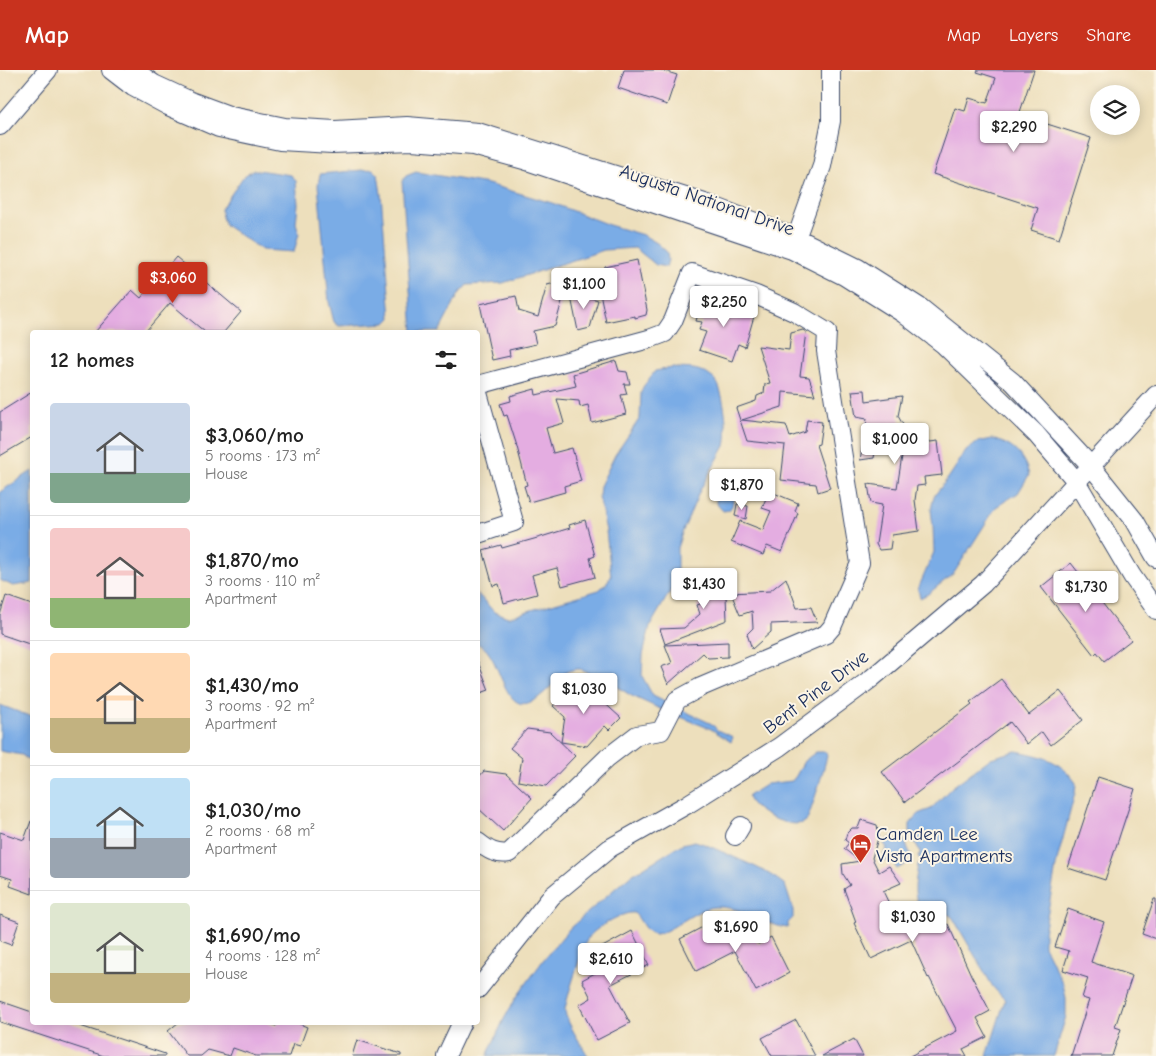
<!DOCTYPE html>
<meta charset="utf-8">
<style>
:root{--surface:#fff;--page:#f2f2f2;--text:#222;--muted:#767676;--line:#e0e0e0;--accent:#c8321e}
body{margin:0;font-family:"Comic Neue",sans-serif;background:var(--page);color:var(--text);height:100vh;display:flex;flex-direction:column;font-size:19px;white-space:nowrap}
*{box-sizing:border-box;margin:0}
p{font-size:16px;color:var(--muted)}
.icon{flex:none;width:28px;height:28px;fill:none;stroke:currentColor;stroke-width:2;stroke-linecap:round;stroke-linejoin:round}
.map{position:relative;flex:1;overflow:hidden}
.sheet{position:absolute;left:30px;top:260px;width:450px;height:695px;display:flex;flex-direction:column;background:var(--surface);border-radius:5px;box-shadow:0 2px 12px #0003}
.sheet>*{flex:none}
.buttons{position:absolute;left:1090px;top:15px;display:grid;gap:10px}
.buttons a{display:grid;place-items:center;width:50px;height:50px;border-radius:50%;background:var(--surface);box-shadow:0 2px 12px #0003;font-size:25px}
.price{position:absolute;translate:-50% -42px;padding:0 11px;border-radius:5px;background:#fff;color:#222;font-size:16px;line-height:32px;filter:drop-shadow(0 1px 2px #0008)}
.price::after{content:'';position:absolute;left:50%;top:30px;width:15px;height:11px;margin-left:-8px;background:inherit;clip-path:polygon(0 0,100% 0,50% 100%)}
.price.on{background:var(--accent);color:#fff}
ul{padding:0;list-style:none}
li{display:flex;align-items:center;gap:15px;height:125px;padding:0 20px}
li+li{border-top:1px solid var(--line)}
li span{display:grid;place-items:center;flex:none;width:140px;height:100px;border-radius:5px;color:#555}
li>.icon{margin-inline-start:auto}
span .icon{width:60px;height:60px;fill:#fffc;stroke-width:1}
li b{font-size:21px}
h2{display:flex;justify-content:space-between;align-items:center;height:60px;padding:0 20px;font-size:21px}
header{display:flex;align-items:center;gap:30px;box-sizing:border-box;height:70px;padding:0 25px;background:var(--accent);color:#fff}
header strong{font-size:24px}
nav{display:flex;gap:28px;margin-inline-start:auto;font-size:18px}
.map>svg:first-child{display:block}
</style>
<header>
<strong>Map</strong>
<nav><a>Map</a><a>Layers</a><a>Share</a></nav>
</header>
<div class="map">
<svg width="1156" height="986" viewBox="0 0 1156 986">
<rect width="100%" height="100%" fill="#fcf5e5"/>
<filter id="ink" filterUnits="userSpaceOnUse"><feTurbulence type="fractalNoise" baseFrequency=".02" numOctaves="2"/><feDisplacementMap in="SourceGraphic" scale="10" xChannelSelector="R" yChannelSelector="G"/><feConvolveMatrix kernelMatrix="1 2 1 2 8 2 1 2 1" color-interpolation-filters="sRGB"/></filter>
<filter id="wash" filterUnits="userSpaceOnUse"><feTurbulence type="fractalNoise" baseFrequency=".0096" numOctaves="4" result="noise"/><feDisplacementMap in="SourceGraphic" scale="20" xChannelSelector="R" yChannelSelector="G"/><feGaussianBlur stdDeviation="1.12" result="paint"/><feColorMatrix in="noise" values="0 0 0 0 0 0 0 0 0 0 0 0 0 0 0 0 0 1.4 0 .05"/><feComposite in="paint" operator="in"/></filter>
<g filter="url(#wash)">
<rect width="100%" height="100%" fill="#eddfbc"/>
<path fill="#7aace6" stroke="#4a6ea2" d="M 373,99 L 378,104 L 381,124 L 391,248 L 386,253 L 339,256 L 334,252 L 329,232 L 318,115 L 320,104 Z
M 252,100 L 257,100 L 291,105 L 296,111 L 298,134 L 296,153 L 299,163 L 294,182 L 262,180 L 225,155 L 222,147 L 221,139 L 243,107 Z
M 416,102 L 488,114 L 552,133 L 609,155 L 643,165 L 657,173 L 667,182 L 668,190 L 666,197 L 656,195 L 635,178 L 604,180 L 503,213 L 467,215 L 459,224 L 439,262 L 413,262 L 402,111 L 406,106 Z
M 672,298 C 682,299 693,297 703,302 C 706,303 713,308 716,311 C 724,322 729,362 725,376 L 700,420 L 682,463 L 677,478 L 677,506 L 675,513 L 650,556 L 643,585 L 642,606 L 653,626 L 659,629 L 712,654 L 717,660 L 733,667 L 731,672 L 711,659 L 658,638 L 630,625 L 612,613 L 580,599 C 575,599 569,600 565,603 C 554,611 533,641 517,632 C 500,621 497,581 478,574 L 478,524 L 494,542 L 508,547 L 599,520 L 606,514 L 611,506 L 606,461 L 599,427 L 600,416 L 615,385 L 640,348 L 641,323 L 643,317 L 655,301 Z
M 992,369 C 1012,374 1024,385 1029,405 L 1018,423 L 996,437 L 954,503 L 928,524 L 920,528 L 918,519 L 934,482 L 933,456 L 931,440 L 934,426 L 949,407 L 966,381 L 978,372 Z
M 32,401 L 32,513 L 13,516 L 0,510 L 0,422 Z
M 735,410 L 747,412 L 748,417 L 745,425 L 734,426 L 732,436 L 729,440 L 723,441 L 716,433 L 716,430 L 719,426 L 715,423 L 718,417 L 726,421 L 731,412 Z
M 0,635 L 32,647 L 32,693 L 22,685 L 0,681 Z
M 1016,681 C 1043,686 1060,690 1076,713 L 1075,723 L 1057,791 L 1044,863 L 1044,876 L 1063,914 L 1066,928 L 1066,946 L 1054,986 L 987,986 L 1005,930 L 993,917 L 953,848 C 946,841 940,842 931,841 C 908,836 916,811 918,794 L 922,792 L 918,786 L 921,784 L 910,762 L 910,754 L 916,747 L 920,743 L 931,739 L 951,718 L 991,688 Z
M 816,682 L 826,682 L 827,686 C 825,695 810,746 806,751 C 796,761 750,743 748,726 L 767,714 L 792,711 L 796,706 L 804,691 Z
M 892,767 L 895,772 L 903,768 L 911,785 L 903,789 L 906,794 L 897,799 L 893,792 L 885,791 L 883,785 L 887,778 L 883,772 Z
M 695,771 C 708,775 713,778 725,783 C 746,793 767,800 785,815 L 793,840 L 793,848 L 788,853 L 788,858 C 763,855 741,835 714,837 C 696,838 669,864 655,864 C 645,864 641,849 634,843 C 623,841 594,859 588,868 C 584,873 564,936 565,941 C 566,952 582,975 588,986 L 487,986 L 504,949 L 516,928 L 544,889 L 570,858 L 627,808 L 682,774 Z"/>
<g id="blocks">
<path fill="#e4ade1" d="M 624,0 L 661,0 L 677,5 L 667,35 L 618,18 Z
M 978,0 L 1034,0 L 1019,45 L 1091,68 L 1059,169 L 1031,160 L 1038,138 L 933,104 L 955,38 L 965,41 L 969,28 L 987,33 L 996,8 L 977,2 Z
M 176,187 L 241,242 L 224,262 L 205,262 L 170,233 L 145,262 L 95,262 L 132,220 L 141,228 Z
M 637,190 L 647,240 L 646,245 L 635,248 L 635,246 L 606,252 L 599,218 L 605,197 Z
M 568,210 L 555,256 L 533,261 L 536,274 L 509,280 L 510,286 L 492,290 L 480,234 L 516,226 L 519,241 L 538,247 L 547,215 Z
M 570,222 L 598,230 L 590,258 L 578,261 Z
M 712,228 L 755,243 L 745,277 L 738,274 L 732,291 L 699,280 L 706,262 L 699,260 L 702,252 L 696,251 L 700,237 L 708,240 Z
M 803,260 L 806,262 L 800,306 L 809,307 L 815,325 L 783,322 L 782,337 L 742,350 L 786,355 L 790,367 L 805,362 L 807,350 L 822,352 L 819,374 L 816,375 L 830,418 L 818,422 L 816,414 L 781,410 L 785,375 L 747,371 L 736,338 L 756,331 L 757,326 L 764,323 L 765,314 L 770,313 L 758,276 L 789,280 L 791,263 Z
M 616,291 L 619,301 L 627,302 L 630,314 L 624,314 L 627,324 L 621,325 L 626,344 L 592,353 L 588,335 L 580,337 L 579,331 L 557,329 L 564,353 L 546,358 L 551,376 L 553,383 L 572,378 L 581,411 L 564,416 L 565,422 L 529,432 L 524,416 L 527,415 L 516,373 L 507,345 L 504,346 L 500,334 L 511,331 L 510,326 L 535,319 L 536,325 L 576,316 L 573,304 Z
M 865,320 L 866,331 L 902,326 L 898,346 L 914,374 L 938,371 L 942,405 L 924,407 L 925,415 L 917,416 L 915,430 L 919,461 L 892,465 L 890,479 L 879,480 L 876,474 L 882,435 L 871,433 L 868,414 L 897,418 L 902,386 L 894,387 L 892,373 L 876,375 L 874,388 L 860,390 L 867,349 L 856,347 L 852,321 Z
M 32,322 L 32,367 L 0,386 L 0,342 Z
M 769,421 L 798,433 L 795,441 L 798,443 L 782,482 L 767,476 L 763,485 L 731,472 L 740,451 L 763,460 L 771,441 L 762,438 Z
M 737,434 L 748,436 L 746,449 L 735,446 Z
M 585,450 L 595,486 L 590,488 L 595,507 L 562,516 L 557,498 L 539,503 L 532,505 L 537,524 L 504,533 L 499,514 L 493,516 L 483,480 L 501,475 L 502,478 L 541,467 L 570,458 L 569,455 Z
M 1071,493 L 1131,570 L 1104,591 L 1097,582 L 1094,585 L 1041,517 Z
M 725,503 L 727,550 L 665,574 L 660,559 L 684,558 L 700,544 L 697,535 L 703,533 L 696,515 Z
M 786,508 L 797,538 L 811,537 L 817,552 L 771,554 L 771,562 L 752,579 L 747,564 L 753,558 L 752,541 L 740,545 L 731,523 L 770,521 Z
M 6,526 L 32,535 L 32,575 L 0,564 L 0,545 Z
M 728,572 L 728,587 L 708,588 L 703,583 L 668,614 L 661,597 L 672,593 L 665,575 Z
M 478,592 L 489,620 L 478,624 Z
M 578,609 L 621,648 L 609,660 L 605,656 L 587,676 L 561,672 L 565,647 L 553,636 Z
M 1001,609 L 1029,645 L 1060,621 L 1083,650 L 1051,675 L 1042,662 L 1027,674 L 1010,652 L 905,732 L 882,702 L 972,634 L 970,632 Z
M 527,659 L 550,662 L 575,686 L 546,716 L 518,711 L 522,688 L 510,678 Z
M 484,701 L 506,704 L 532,728 L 503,761 L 478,738 L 478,708 Z
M 1098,707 L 1135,719 L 1105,810 L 1068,798 Z
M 861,750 L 877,755 L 879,765 L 872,788 L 879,802 L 889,796 L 901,813 L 883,821 L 900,857 L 926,845 L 933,860 L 948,854 L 971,905 L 990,941 L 977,948 L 987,967 L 963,979 L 967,986 L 910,986 L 957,961 L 929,907 L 928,908 L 911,870 L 871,889 L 854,853 L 856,852 L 844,819 L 850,815 L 843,804 L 842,794 L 860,791 L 844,779 L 849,773 L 845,770 L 847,763 L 852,758 L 858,758 Z
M 31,751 L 32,751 L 32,824 L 10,816 L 12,809 L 0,805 L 0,762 L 24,770 Z
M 1154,829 L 1156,829 L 1156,869 L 1142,864 Z
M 1068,839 L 1104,852 L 1091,892 L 1132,906 L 1115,957 L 1121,959 L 1112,986 L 1071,986 L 1089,930 L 1082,928 L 1088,908 L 1063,900 L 1069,881 L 1055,877 Z
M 0,845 L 19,852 L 11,875 L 0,871 Z
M 716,850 L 725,868 L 749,856 L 758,874 L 771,867 L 789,903 L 756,921 L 735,881 L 696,901 L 680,869 Z
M 632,861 L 649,895 L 610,915 L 630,953 L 597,970 L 579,935 L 591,928 L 582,910 L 606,897 L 597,880 Z
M 0,931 L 32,942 L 32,952 L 68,952 L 165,984 L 165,986 L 104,986 L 0,952 Z
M 796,950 L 815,986 L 772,986 L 762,968 Z
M 179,952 L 265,952 L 276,956 L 278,952 L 295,952 L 307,957 L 300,976 L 293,974 L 289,986 L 256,986 L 233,978 L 230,986 L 208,980 L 201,986 L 187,986 L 168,961 Z
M 854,969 L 863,986 L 822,986 Z
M 357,970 L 401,984 L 401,986 L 352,986 Z"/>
</g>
</g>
<g filter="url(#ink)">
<use href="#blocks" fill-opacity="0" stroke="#3a496c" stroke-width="1"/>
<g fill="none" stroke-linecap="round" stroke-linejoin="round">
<defs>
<path id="minor" d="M 111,0 L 133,17 L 168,36 L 219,58 L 280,71 L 332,74 L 412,71 L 473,76 L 524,90 L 792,180 L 844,206 L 904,244 L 943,274 L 1036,364 L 1076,411 L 1132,506 L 1156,540
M 134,0 L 154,14 L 193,32 L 231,46 L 285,57 L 335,60 L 407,56 L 478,62 L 708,134 L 797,168 L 858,198 L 921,238 L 1013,312 L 1091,396 L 1135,451 L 1156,488
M 0,56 L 48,0
M 793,177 L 822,96 L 831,51 L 831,0
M 478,315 L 649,269 L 665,263 L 673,251 L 692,203 L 756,225 L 794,242 L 827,262 L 826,281 L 860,493 L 832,557 L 826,564 L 701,617 L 677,630 L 661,661 L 637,665 L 607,688 L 509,783 C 496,785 488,780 478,772
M 478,323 L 514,452 L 478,464
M 735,766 L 741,756
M 478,919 L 552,826 L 610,778 L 688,734 L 779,677 L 872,608 L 983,514 L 1156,325
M 446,986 L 462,952"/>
</defs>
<use href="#minor" stroke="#3a496c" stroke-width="20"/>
<use href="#minor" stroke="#fff" stroke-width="18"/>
</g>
</g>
<defs>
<symbol id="hotel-pin" viewBox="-11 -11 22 30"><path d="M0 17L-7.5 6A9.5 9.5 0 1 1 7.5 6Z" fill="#c8321e" stroke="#fcf5e5"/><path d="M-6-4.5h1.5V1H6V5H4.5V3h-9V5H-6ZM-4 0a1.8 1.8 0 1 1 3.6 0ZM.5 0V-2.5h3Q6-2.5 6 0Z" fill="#fff"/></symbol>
</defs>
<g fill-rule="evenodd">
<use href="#hotel-pin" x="848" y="762" width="25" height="34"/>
</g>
<g text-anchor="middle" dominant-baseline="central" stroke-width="4" stroke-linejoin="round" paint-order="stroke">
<g font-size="19" fill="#1b2f5e" stroke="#fcf5e5">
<text transform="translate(707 130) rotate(19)">Augusta National Drive</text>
<text transform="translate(816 622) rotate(-37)">Bent Pine Drive</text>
</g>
<g font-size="19" fill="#1b2f5e" stroke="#fcf5e5" text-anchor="start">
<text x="876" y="764">Camden Lee<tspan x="876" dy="22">Vista Apartments</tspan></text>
</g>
</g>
</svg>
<div class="buttons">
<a><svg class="icon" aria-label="layers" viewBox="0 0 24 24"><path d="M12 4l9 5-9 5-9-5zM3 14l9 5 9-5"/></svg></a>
</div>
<b class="price" style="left:1014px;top:83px">$2,290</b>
<b class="price on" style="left:173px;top:234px">$3,060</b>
<b class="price" style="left:584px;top:240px">$1,100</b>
<b class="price" style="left:724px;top:258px">$2,250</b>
<b class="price" style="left:895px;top:395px">$1,000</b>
<b class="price" style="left:742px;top:441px">$1,870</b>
<b class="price" style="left:704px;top:540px">$1,430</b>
<b class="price" style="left:1086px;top:543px">$1,730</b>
<b class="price" style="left:584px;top:645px">$1,030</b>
<b class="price" style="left:913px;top:873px">$1,030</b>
<b class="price" style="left:736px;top:883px">$1,690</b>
<b class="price" style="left:611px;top:915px">$2,610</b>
<section class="sheet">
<h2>12 homes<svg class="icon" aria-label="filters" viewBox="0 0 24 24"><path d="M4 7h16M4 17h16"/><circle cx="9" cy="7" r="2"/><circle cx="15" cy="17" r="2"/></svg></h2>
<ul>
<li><span style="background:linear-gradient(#c9d6e8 70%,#7fa58c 0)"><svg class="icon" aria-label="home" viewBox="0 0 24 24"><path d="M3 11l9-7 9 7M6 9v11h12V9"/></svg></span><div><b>$3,060/mo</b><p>5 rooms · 173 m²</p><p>House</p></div></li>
<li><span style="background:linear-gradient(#f6c9c9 70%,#8fb573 0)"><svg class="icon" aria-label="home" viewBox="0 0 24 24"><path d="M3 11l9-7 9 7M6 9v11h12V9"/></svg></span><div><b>$1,870/mo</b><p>3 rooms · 110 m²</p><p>Apartment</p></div></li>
<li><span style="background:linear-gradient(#ffd9b3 65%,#c2b280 0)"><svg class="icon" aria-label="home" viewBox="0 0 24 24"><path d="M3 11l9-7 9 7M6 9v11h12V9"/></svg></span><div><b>$1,430/mo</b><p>3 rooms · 92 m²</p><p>Apartment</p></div></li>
<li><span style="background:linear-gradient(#bfe0f5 60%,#9aa5b1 0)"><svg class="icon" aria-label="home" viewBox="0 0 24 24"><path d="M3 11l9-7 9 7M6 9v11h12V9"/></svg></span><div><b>$1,030/mo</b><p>2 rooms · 68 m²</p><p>Apartment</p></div></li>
<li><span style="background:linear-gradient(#dfe7d0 70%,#c2b280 0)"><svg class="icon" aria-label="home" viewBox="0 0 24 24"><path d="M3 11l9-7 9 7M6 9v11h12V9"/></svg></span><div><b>$1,690/mo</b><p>4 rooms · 128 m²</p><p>House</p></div></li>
</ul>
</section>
</div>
